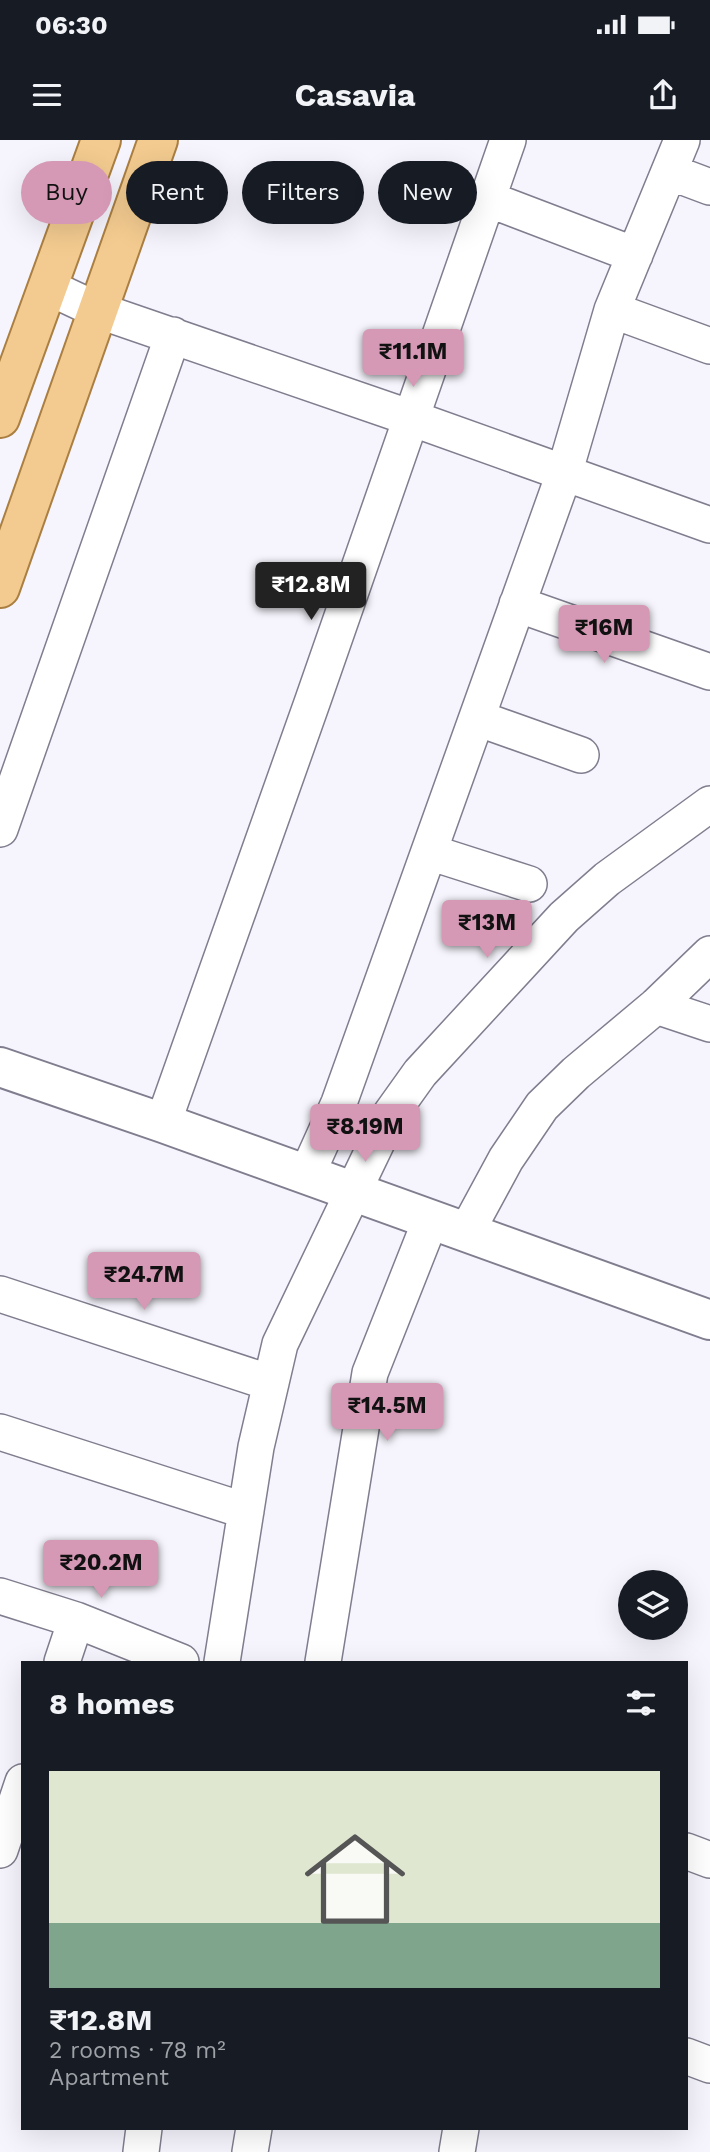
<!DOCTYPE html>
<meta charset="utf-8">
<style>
:root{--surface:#171b24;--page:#20242c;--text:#f1f3f6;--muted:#9ea1a6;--accent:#d598b5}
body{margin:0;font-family:"Work Sans",sans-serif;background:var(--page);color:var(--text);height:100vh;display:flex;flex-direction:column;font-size:26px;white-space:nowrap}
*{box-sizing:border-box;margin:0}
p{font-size:23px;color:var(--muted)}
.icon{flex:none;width:38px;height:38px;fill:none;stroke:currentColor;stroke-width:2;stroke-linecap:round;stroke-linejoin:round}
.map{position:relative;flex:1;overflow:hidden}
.sheet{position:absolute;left:21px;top:1521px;width:667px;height:469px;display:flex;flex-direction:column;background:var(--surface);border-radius:0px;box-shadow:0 7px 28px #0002}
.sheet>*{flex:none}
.banner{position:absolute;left:21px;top:21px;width:668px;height:63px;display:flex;gap:14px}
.buttons{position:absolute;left:618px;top:1430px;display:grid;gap:14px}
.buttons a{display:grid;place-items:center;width:70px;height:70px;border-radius:50%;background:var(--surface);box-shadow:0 7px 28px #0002;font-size:35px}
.price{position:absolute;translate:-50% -60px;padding:0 16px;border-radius:7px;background:var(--accent);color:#111;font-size:23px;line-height:46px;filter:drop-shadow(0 2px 4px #0008)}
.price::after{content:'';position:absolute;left:50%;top:42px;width:21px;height:16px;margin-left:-10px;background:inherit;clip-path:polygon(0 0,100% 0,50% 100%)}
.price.selected{background:#222;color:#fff}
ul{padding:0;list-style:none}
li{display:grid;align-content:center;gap:14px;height:371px;padding:0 28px}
li span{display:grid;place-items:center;height:217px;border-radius:0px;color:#555}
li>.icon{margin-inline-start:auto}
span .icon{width:126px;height:126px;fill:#fffc;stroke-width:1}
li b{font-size:30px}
h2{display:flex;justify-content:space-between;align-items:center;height:84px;padding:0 28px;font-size:30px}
.chip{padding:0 24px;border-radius:32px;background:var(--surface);box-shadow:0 7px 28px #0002;font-size:24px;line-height:63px}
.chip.selected{background:var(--accent);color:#111}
.status{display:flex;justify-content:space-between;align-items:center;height:49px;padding:0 35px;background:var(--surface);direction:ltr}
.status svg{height:19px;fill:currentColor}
header{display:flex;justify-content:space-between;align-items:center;height:91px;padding:0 28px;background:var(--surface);font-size:32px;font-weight:700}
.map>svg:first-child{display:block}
</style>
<div class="status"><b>06:30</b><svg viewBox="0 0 49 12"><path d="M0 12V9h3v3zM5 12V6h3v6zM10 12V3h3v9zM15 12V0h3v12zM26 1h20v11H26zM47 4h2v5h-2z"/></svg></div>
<header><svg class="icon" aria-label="menu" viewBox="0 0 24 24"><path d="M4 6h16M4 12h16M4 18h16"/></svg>Casavia<svg class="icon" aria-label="share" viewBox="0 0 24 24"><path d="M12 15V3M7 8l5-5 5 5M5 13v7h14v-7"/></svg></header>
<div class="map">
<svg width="710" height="2012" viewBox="0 0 710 2012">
<rect width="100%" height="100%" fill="#f6f5fd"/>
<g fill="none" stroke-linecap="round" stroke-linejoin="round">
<defs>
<path id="minor" d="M 670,32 L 710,47
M 488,59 L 635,115
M 48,147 L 97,170 L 411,278 L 710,385
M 612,170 L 710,206
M 517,464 L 710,532
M 477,578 L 581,615
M 0,689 L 173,195
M 429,712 L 529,744
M 656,866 L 710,884
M 163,983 L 313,560 L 508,0
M 307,1034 L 339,963 L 564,334 L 612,170 L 682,0
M 467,1091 L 506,1019 L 542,966 L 576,933 L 656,866 L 710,814
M 0,1154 L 271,1243
M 0,1292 L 246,1371
M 0,1456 L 76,1480 L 181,1522
M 62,1522 L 76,1480
M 222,1522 L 256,1307 L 280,1204 L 390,975 L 420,933 L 564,777 L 607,739 L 710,664
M 323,1522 L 370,1233 L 431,1079
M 0,1710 L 23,1642
M 686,1711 L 710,1720
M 686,1916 L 710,1925
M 141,2012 L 144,1988
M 250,2012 L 254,1988
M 457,2012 L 461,1988"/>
<path id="tertiary" d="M 0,927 L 163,983 L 710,1180"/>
<path id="primary" d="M 0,278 L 101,0
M 0,448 L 158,0"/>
</defs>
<use href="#minor" stroke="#807d8e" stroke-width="38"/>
<use href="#tertiary" stroke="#807d8e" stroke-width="42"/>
<use href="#primary" stroke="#ab7f42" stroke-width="42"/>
<use href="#minor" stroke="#fff" stroke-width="35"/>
<use href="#tertiary" stroke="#fff" stroke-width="38"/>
<use href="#primary" stroke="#f3cb90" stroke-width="38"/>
</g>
</svg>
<div class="buttons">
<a><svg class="icon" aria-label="layers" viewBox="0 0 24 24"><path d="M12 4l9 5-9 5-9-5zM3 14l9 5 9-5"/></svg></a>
</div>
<b class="price" style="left:413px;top:249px">₹11.1M</b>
<b class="price selected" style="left:311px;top:482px">₹12.8M</b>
<b class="price" style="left:604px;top:525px">₹16M</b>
<b class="price" style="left:487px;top:820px">₹13M</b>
<b class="price" style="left:365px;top:1024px">₹8.19M</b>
<b class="price" style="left:144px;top:1172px">₹24.7M</b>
<b class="price" style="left:387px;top:1303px">₹14.5M</b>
<b class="price" style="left:101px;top:1460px">₹20.2M</b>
<div class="banner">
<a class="chip selected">Buy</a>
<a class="chip">Rent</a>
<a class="chip">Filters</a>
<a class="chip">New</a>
</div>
<section class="sheet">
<h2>8 homes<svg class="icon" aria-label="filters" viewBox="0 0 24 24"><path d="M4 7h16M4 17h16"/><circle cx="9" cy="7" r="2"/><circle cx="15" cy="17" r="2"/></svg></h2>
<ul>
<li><span style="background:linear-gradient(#dfe7d0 70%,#7fa58c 0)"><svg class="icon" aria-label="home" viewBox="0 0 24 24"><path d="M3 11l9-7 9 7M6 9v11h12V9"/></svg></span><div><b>₹12.8M</b><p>2 rooms · 78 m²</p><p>Apartment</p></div></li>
</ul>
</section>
</div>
